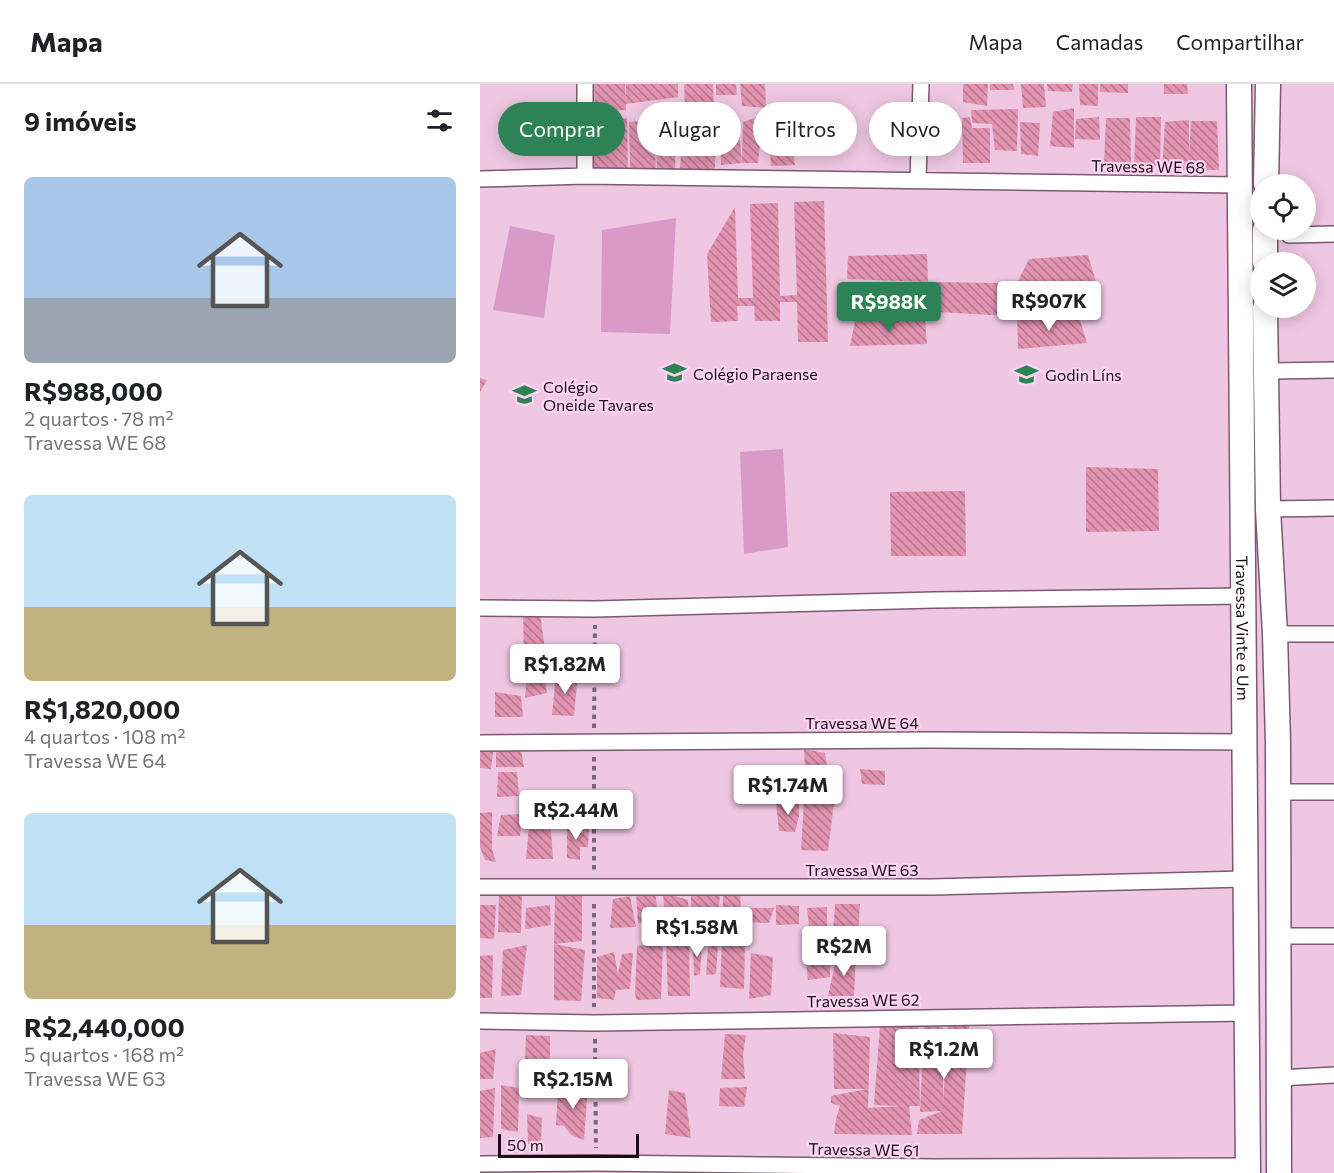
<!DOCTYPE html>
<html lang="pt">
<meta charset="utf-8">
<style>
:root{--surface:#fff;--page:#f6f6f6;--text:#202124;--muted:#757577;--line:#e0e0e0;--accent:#2d8356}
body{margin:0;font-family:Commissioner,sans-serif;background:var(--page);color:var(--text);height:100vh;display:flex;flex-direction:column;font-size:22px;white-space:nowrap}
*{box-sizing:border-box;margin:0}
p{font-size:20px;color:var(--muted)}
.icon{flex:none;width:33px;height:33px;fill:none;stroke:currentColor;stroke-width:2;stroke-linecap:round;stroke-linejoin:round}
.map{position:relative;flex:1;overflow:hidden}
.side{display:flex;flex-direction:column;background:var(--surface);width:480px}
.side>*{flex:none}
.hud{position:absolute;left:18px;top:18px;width:570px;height:54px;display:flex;gap:12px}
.controls{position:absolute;left:770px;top:90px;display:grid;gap:12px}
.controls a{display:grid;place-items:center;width:66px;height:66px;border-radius:50%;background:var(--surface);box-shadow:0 3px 15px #0003;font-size:30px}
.scale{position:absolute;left:18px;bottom:15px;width:141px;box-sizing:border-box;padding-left:6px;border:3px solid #1b0e18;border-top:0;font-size:16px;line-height:21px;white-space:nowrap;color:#1b0e18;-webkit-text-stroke:4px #fcd4f1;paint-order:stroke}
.price{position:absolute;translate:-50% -51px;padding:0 14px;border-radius:6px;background:#fff;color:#222;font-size:20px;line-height:39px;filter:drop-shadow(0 2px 3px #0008)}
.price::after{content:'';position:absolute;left:50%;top:36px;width:18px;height:14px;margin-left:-9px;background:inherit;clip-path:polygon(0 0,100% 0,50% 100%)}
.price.selected{background:var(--accent);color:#fff}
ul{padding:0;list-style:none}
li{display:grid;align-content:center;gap:12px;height:318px;padding:0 24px}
li span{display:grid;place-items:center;height:186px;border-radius:9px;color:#555}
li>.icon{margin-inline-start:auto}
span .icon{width:108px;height:108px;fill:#fffc;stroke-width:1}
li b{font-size:26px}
h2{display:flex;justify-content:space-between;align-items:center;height:72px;padding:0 24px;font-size:26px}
.pill{padding:0 21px;border-radius:27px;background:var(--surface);box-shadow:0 3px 15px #0003;font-size:21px;line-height:54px}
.pill.selected{background:var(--accent);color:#fff}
header{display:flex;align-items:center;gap:36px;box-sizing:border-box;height:84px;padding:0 30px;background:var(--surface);border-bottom:2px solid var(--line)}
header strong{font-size:28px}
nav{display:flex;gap:33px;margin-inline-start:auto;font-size:21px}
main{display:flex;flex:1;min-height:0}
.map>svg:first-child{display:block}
</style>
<header>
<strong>Mapa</strong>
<nav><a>Mapa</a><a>Camadas</a><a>Compartilhar</a></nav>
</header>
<main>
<section class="side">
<h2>9 imóveis<svg class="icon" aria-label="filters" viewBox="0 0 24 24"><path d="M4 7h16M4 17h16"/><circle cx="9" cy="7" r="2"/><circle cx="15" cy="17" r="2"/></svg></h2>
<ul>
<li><span style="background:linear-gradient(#a9c7e8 65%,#9aa5b1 0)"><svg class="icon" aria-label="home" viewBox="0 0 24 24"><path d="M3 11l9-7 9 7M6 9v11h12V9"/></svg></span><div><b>R$988,000</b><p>2 quartos · 78 m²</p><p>Travessa WE 68</p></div></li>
<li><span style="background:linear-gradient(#bfe0f5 60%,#c2b280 0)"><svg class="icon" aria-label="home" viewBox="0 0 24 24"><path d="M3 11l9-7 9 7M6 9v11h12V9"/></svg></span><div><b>R$1,820,000</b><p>4 quartos · 108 m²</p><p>Travessa WE 64</p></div></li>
<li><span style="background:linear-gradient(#bfe0f5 60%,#c2b280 0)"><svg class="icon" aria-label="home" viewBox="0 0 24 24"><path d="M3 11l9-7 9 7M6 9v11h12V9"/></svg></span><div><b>R$2,440,000</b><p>5 quartos · 168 m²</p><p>Travessa WE 63</p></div></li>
</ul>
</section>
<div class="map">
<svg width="854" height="1089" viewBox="0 0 854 1089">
<defs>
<pattern id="building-back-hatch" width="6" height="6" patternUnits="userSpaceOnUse" patternTransform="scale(1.5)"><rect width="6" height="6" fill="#e293af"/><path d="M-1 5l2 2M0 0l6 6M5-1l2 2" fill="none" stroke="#b6768d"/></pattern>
</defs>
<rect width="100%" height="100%" fill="#efc7e3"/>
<path fill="#d99ac7" d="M 196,134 L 190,250 L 121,248 L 122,146 Z
M 30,142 L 75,151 L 64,234 L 13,226 Z
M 303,365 L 308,463 L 264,470 L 260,368 Z"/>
<path fill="url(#building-back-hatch)" d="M 114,0 L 145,0 L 145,17 L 146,0 L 198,0 L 198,13 L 146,20 L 146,26 L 115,27 Z
M 204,0 L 233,0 L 234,27 L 205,24 Z
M 236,0 L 256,0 L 257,11 L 236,11 Z
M 260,0 L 285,0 L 286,24 L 262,22 Z
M 483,0 L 508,0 L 507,22 L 483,18 Z
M 510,0 L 533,0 L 534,6 L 510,6 Z
M 541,0 L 564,0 L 566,23 L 543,24 Z
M 567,0 L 593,0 L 592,8 L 568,7 Z
M 599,0 L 618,0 L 618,22 L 600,21 Z
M 620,0 L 648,0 L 648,9 L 620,8 Z
M 684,0 L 707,0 L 708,10 L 684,10 Z
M 594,24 L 594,64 L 570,62 L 573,28 Z
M 538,25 L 537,67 L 515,66 L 512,40 L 492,39 L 491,26 Z
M 180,29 L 196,29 L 195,89 L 177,88 L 175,34 L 182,35 Z
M 283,31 L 278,79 L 262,79 L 263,38 Z
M 236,33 L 235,85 L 200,85 L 203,35 Z
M 490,33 L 492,44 L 510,44 L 510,79 L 483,79 L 482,34 Z
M 619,33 L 620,56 L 595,55 L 596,35 Z
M 656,33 L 681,33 L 680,82 L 654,83 Z
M 147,34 L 148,87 L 112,87 L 112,38 Z
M 626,34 L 650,34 L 651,79 L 624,79 Z
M 258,35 L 262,79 L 241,81 L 240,39 Z
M 174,36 L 176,85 L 150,84 L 149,38 Z
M 709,36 L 709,70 L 711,37 L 737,37 L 739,86 L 682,86 L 685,38 Z
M 288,38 L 310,42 L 315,81 L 291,82 Z
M 540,38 L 560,39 L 558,72 L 541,70 Z
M 344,117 L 348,258 L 318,258 L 317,218 L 300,218 L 300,237 L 275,237 L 274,222 L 257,222 L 258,237 L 231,238 L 227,170 L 255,123 L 258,214 L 273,214 L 270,120 L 298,119 L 300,212 L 317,211 L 314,118 Z
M 447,170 L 448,198 L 525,199 L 529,232 L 458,228 L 448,198 L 367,195 L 368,172 Z
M 608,171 L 616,198 L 538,197 L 549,175 Z
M 537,232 L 600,236 L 607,259 L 538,265 Z
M 375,237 L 445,237 L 447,260 L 370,262 Z
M 0,294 L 7,296 L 0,308 Z
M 606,383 L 678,385 L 679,447 L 606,448 Z
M 485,407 L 486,472 L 411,472 L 410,408 Z
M 59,521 L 66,573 L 44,575 L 43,526 Z
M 63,584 L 67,609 L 45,614 L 47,586 Z
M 76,589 L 98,590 L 94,632 L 72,631 Z
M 15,608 L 41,612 L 43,633 L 15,633 Z
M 16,660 L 40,660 L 44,683 L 16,683 Z
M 14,661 L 11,685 L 0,684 L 0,663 Z
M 324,665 L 345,669 L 350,701 L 326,701 Z
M 380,685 L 405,687 L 405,701 L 382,700 Z
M 18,688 L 37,688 L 39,712 L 17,713 Z
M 296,718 L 319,718 L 319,732 L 315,748 L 299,747 Z
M 324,718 L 354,719 L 348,767 L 321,766 Z
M 12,728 L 12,765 L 16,778 L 5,776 L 0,763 L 0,729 Z
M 42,730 L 40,752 L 17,752 L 21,731 Z
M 49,742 L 71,746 L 73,775 L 46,775 Z
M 87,742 L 109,745 L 108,763 L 100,763 L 100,776 L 87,774 Z
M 42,805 L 41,849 L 18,848 L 19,806 Z
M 102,807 L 102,857 L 74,860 L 75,810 Z
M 175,807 L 179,838 L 158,839 L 156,809 Z
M 243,807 L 260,809 L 263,855 L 242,856 Z
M 183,808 L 208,816 L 209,839 L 185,837 Z
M 211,808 L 240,811 L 238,833 L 211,833 Z
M 150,812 L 156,843 L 130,844 L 133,815 Z
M 355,820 L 380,820 L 378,851 L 353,850 Z
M 0,821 L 16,821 L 14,855 L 0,854 Z
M 70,821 L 71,841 L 45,845 L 46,824 Z
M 296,821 L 319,822 L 319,840 L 296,841 Z
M 347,823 L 347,853 L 330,852 L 327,824 Z
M 270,824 L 294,824 L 289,839 L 268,838 Z
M 237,835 L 237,851 L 212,852 L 214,837 Z
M 209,856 L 210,912 L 188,912 L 186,859 Z
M 222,858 L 220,890 L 214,892 L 213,859 Z
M 242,858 L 265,860 L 264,905 L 240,903 Z
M 183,859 L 181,915 L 157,916 L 155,910 L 157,862 Z
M 74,860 L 105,866 L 101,917 L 74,916 Z
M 47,861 L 41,911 L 21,912 L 23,866 Z
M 238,861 L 236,890 L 226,891 L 228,863 Z
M 134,868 L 138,890 L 142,870 L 153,869 L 150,905 L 136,906 L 134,916 L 117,914 L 117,873 Z
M 271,869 L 293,873 L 291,911 L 269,915 Z
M 13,871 L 12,914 L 0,914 L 0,872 Z
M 325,871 L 350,873 L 350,893 L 328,896 Z
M 357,871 L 376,871 L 374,912 L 348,912 Z
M 438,935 L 440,1022 L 429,1022 L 432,1051 L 354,1050 L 356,1035 L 360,1022 L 351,1019 L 351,1012 L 387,1005 L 354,1005 L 353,949 L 390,953 L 388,1024 L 423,1022 L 394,1021 L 400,942 Z
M 468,939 L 489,942 L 482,1050 L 437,1050 L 439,1036 L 462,1027 L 440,1028 L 444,942 L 463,943 L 463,1019 Z
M 245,950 L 266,951 L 263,971 L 265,995 L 241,995 Z
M 46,951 L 70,952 L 70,990 L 58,989 L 53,999 L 44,1000 Z
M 16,965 L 13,995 L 0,995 L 0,969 Z
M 21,1001 L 39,1004 L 38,1048 L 21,1045 Z
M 108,1001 L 104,1056 L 91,1051 L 84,1042 L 76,1041 L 78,1004 Z
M 267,1003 L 264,1023 L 239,1022 L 240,1004 Z
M 15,1004 L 13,1053 L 0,1054 L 0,1007 Z
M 189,1006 L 205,1009 L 211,1054 L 185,1050 Z
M 47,1030 L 62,1034 L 61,1056 L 48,1060 Z"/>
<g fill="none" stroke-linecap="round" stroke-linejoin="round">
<defs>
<path id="street" d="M 105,92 L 105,0
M 0,95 L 105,92 L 759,101
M 438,96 L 441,0
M 809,151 L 854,150
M 785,287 L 854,286
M 788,425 L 854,424
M 0,524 L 115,525 L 454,516 L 763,512
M 795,550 L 854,550
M 0,659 L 451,656 L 764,658
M 798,708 L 854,708
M 0,803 L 452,803 L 765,795
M 799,852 L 854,852
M 0,937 L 114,939 L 767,929
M 799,994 L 854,991
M 0,1080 L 117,1079 L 455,1083 L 768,1082"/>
<g id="primary">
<path id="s1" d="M 759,0 L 768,1089"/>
<path d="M 786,100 L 788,0"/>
<path d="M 785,146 L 785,178"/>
<path d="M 785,224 L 788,425 L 795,550 L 798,659 L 799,1089"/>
</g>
</defs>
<use href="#street" stroke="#7b5972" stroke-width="18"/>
<use href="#primary" stroke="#7b5972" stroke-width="27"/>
<path stroke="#7d6476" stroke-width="4" stroke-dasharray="4.5 4.5" stroke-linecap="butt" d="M 114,644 L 115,541
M 114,673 L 114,788
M 114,820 L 114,923
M 115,955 L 116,1064"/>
<use href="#street" stroke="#fff" stroke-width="15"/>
<use href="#primary" stroke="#fff" stroke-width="24"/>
</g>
<defs>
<symbol id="school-bare" viewBox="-9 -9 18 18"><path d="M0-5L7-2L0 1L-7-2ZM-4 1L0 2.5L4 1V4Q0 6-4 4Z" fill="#2d8356" stroke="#fcd4f1" stroke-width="2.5" paint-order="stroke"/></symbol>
</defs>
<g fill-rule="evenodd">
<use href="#school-bare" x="178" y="272" width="33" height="33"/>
<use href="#school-bare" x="530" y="274" width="33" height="33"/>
<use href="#school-bare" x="28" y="294" width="33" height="33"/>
</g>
<g text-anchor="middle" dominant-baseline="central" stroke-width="4.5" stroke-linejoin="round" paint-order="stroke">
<g font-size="16" fill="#1b0e18" stroke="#fcd4f1">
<text transform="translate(668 82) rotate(1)">Travessa WE 68</text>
<text stroke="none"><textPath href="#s1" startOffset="544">Travessa Vinte e Um</textPath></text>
<text x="382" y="638">Travessa WE 64</text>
<text x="382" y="785">Travessa WE 63</text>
<text transform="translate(383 916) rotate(-1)">Travessa WE 62</text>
<text transform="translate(384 1065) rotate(1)">Travessa WE 61</text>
</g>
<g font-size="16" fill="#1b0e18" stroke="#fcd4f1" text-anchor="start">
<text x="213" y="289">Colégio Paraense</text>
<text x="565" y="290">Godin Líns</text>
<text x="63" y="302">Colégio<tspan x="63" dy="18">Oneide Tavares</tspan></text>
</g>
</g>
</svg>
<div class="controls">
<a><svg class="icon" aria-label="locate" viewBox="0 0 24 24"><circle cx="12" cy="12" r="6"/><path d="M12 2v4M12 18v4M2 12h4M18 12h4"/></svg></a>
<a><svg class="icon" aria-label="layers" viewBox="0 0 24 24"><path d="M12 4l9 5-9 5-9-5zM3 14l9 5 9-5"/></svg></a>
</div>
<div class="scale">50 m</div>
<b class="price" style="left:569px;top:248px">R$907K</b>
<b class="price selected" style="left:409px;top:249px">R$988K</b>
<b class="price" style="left:85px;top:611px">R$1.82M</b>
<b class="price" style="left:308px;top:732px">R$1.74M</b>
<b class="price" style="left:96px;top:757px">R$2.44M</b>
<b class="price" style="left:217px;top:874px">R$1.58M</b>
<b class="price" style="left:364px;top:893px">R$2M</b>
<b class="price" style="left:464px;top:996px">R$1.2M</b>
<b class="price" style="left:93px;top:1026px">R$2.15M</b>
<div class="hud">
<a class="pill selected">Comprar</a>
<a class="pill">Alugar</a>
<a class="pill">Filtros</a>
<a class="pill">Novo</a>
</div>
</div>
</main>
